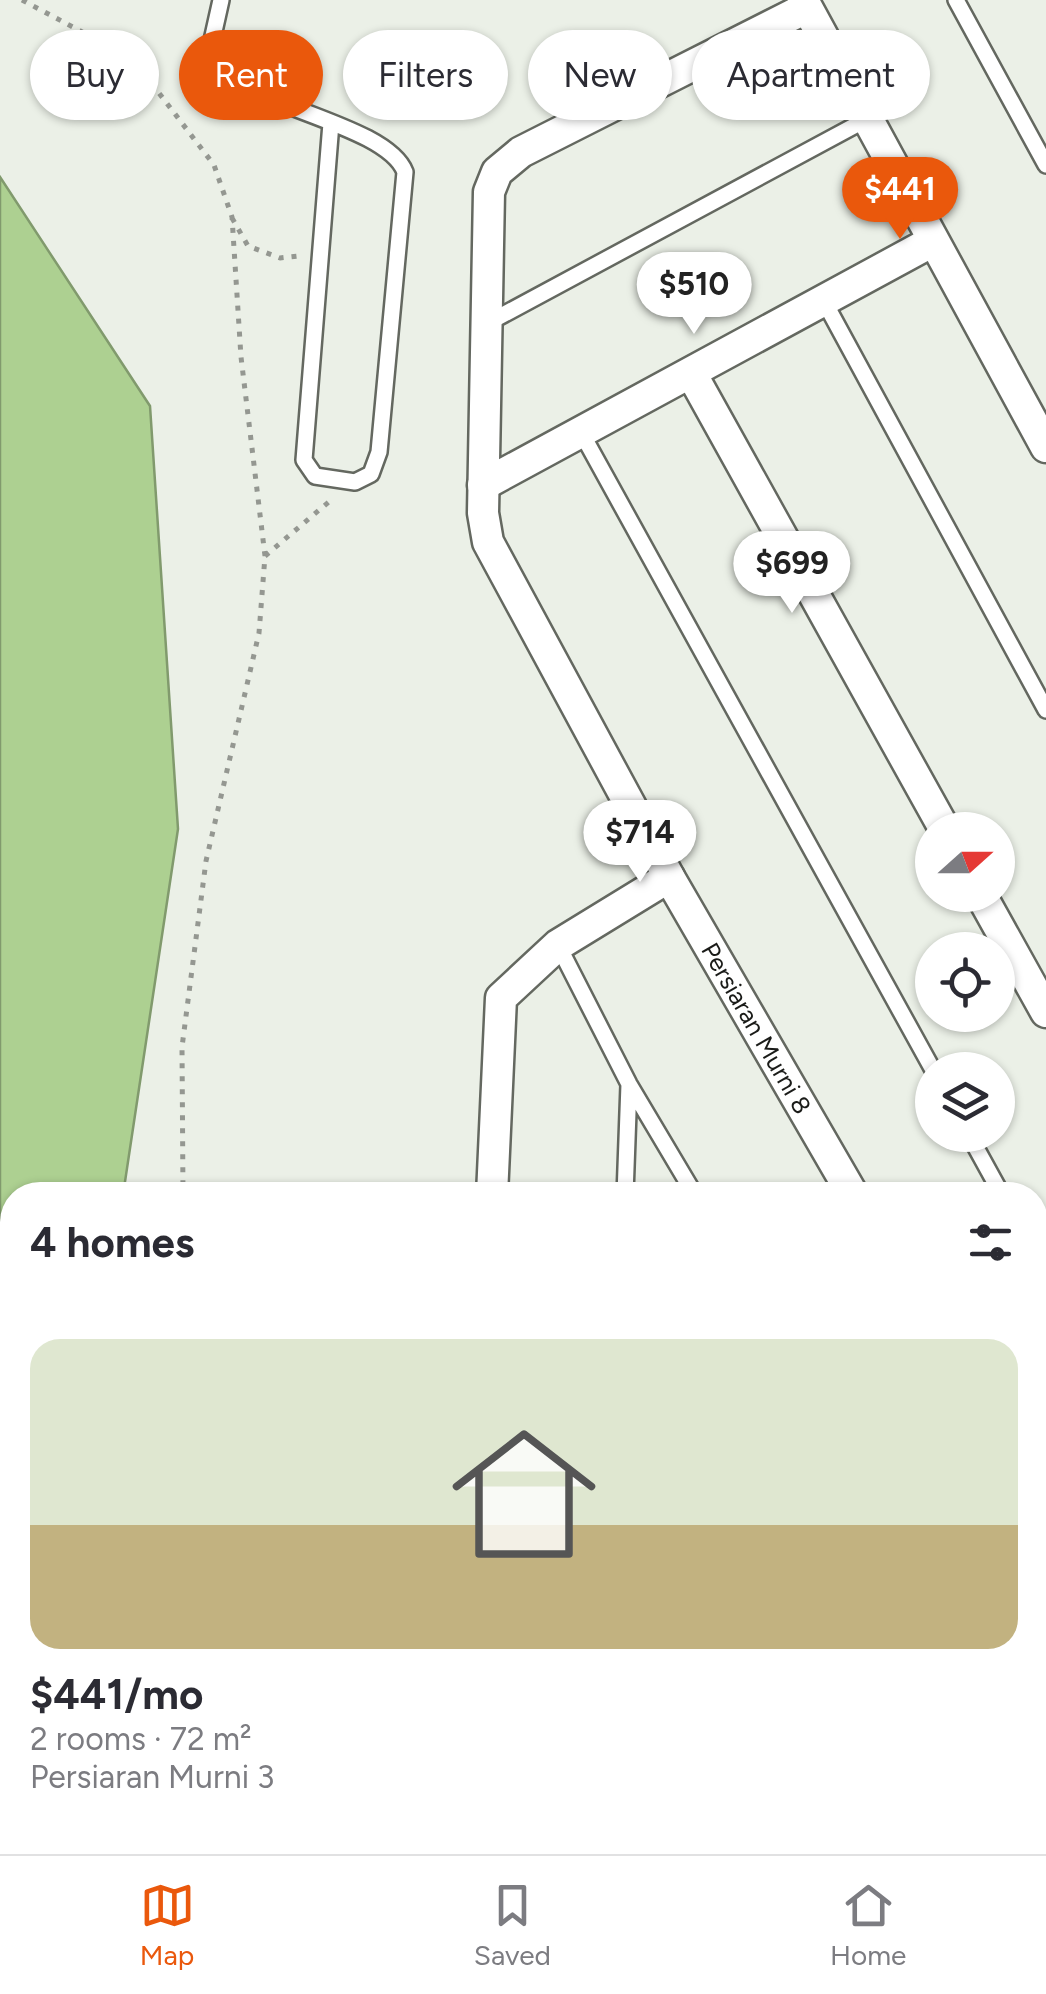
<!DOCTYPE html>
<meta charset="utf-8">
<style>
:root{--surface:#fff;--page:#f7f7f7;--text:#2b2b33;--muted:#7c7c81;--line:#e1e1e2;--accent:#ea580c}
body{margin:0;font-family:Figtree,sans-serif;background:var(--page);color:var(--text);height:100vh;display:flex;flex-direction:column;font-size:38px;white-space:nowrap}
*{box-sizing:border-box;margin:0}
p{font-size:32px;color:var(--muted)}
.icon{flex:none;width:55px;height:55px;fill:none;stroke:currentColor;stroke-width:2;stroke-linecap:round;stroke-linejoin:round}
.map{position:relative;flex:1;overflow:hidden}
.drawer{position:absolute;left:0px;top:1182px;width:1048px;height:672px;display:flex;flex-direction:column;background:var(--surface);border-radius:40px 40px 0 0;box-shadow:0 2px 8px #0004}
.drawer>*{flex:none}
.guide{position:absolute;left:30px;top:30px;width:988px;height:90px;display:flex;gap:20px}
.needle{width:65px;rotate:69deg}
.buttons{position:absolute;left:915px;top:812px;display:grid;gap:20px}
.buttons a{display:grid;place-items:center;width:100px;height:100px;border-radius:50%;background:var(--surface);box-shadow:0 2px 8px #0004;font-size:50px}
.price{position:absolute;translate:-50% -85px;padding:0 22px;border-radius:35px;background:#fff;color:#222;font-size:32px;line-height:65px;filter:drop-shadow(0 2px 5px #0008)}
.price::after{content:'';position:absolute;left:50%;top:60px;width:30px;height:22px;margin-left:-15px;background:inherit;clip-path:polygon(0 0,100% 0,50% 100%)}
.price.active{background:var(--accent);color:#fff}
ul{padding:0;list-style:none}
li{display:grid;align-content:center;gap:20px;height:530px;padding:0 30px}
li span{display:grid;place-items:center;height:310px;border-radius:30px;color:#555}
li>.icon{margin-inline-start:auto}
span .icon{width:180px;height:180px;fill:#fffc;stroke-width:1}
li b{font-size:42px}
h2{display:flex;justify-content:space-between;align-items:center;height:120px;padding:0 30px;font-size:42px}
.chip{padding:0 35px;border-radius:45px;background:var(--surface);box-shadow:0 2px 8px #0004;font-size:35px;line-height:90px}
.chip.active{background:var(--accent);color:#fff}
.tabs{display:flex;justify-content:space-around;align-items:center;height:140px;border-top:2px solid var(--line);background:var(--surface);font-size:28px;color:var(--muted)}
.tabs a{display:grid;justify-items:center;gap:5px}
.tabs .active{color:var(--accent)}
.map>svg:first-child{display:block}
</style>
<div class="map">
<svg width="1046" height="1854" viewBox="0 0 1046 1854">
<rect width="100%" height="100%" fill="#ebf0e7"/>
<path fill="#add091" stroke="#819a6d" stroke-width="2.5" d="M 0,177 L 150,406 L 178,829 L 123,1195 L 12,1195 L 12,1612 L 0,1656 Z"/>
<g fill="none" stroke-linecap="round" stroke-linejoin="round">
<defs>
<path id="lane" d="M 221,0 L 209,54 C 222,103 385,120 405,172 L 379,452 L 371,474 L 355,482 L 315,476 L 304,460 L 331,123
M 956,0 L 1046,165
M 824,301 L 1046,710
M 486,324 L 867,119
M 581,432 L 933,1070
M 558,945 L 629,1084 L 695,1195
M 969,1135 L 1002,1195
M 625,1195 L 629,1084
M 1035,1254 L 1046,1274
M 1035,1603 L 1046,1597
M 1035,1794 L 1046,1814
M 616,1854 L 616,1842"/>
<g id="street">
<path d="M 803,0 L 1046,447"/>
<path id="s1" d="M 806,8 L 521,152 L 497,172 L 489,192 L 483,513 L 488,542 L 669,877 L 853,1195"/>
<path d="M 691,373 L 945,830"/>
<path d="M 483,485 L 933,241"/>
<path d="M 981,895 L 1046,1012"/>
<path d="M 492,1195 L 501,998 L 558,945 L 669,877"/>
<path d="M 1035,1431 L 1046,1425"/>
<path d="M 1035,1521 L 1046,1540"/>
<path d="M 899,1842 L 905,1854"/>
<path d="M 471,1854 L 471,1842"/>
<path d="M 744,1854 L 745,1842"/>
</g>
</defs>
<use href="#lane" stroke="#646860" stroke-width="20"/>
<use href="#street" stroke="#646860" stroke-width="35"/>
<path stroke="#949791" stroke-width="5" stroke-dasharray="5 8" stroke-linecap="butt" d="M 22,0 L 133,59 L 214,165 L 232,217 L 241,357 L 265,556 L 259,633 L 206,861 L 182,1047 L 183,1195
M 232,218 L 248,246 L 280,258 L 298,256
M 265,556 L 331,500
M 27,1854 L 43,1842"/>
<use href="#lane" stroke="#fff" stroke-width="15"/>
<use href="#street" stroke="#fff" stroke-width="30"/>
</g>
<g text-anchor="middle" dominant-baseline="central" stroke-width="10" stroke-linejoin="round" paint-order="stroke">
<g font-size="25" fill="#1a1b18" stroke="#fff">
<text stroke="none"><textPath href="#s1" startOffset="1278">Persiaran Murni 8</textPath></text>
</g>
</g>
</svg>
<div class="buttons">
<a><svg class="needle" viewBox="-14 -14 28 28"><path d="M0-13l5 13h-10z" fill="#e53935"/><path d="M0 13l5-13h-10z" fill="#7c7c81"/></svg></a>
<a><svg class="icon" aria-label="locate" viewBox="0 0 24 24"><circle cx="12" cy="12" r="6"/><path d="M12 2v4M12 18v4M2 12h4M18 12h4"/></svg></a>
<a><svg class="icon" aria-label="layers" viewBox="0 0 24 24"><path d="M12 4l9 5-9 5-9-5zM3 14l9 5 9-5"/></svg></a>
</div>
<b class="price active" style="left:900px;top:242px">$441</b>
<b class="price" style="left:694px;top:337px">$510</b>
<b class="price" style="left:792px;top:616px">$699</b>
<b class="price" style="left:640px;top:885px">$714</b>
<div class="guide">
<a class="chip">Buy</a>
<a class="chip active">Rent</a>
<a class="chip">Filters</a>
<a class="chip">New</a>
<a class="chip">Apartment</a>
</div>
<section class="drawer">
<h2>4 homes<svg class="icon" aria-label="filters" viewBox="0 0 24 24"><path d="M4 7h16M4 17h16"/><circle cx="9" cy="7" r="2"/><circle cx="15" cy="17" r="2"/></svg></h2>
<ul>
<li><span style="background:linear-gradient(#dfe7d0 60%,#c2b280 0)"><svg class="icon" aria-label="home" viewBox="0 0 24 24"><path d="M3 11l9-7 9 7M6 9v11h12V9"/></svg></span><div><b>$441/mo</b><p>2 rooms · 72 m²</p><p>Persiaran Murni 3</p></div></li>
</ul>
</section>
</div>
<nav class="tabs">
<a class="active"><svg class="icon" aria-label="map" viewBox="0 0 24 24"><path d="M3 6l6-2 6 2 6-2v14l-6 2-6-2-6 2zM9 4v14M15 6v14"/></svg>Map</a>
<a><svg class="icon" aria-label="saved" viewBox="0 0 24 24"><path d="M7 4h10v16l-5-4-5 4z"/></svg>Saved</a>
<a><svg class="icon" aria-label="home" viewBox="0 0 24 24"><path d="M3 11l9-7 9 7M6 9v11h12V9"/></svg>Home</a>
</nav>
